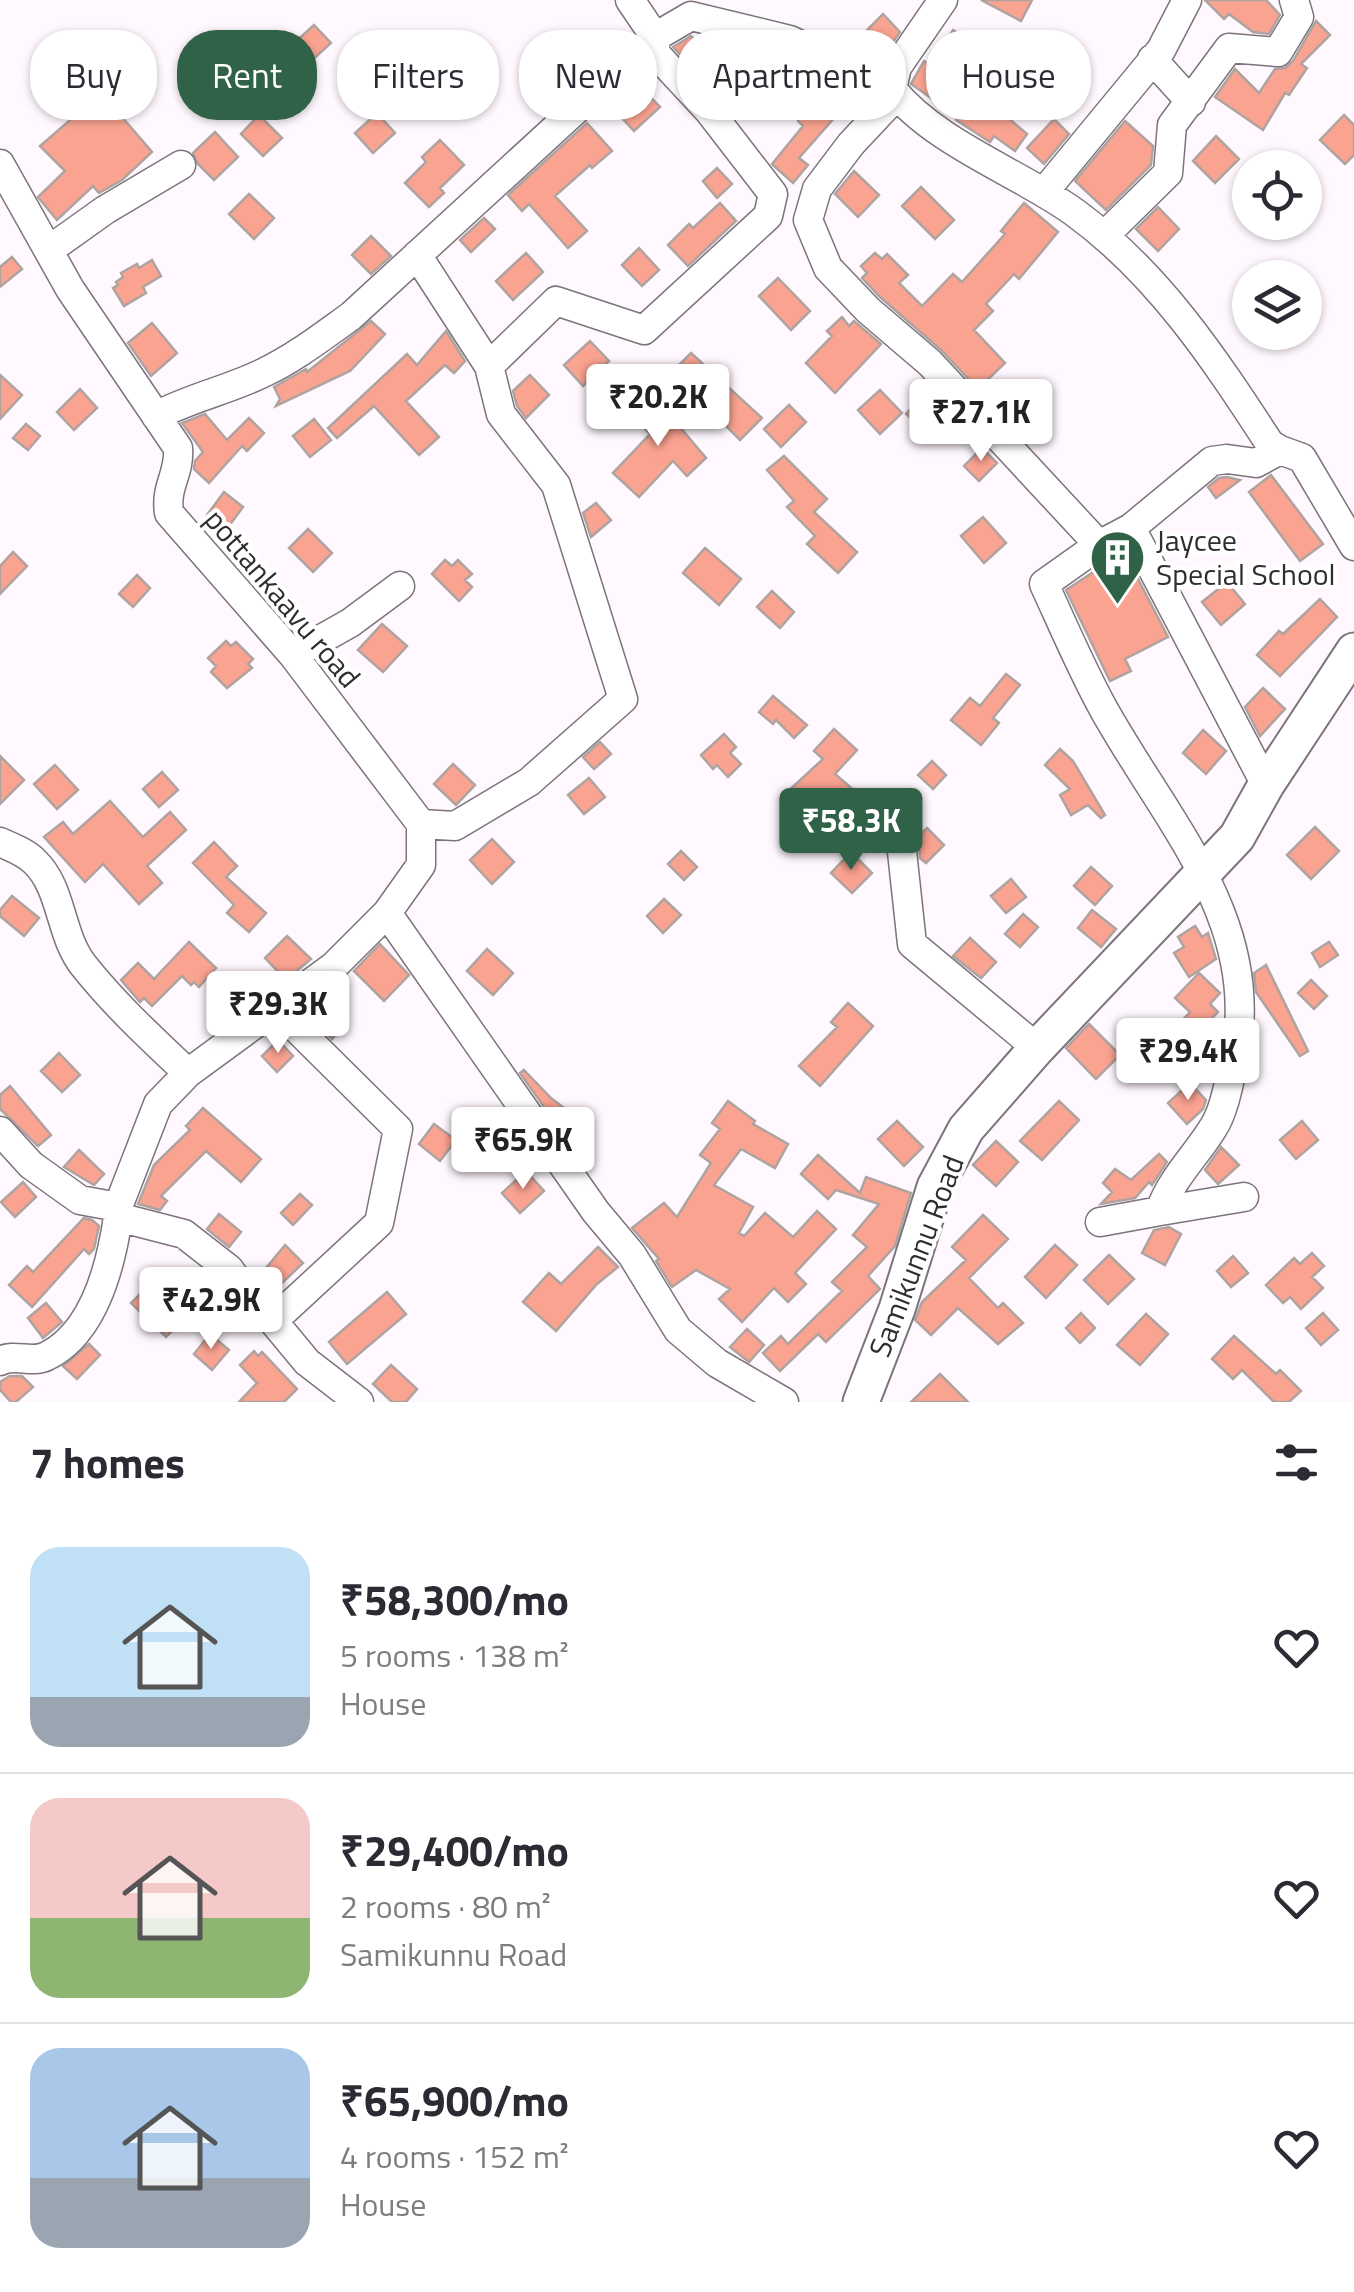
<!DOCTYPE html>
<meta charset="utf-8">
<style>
:root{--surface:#fff;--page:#f2f2f3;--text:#2b2b33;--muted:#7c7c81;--line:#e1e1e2;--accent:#2f6247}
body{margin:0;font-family:"Titillium Web",sans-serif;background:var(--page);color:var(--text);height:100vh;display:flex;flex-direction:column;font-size:38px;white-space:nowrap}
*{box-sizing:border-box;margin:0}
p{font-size:32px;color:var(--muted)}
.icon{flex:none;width:55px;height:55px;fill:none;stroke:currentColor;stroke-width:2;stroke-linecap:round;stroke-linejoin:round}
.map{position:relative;height:1402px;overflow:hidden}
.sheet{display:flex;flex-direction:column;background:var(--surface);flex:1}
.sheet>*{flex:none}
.guide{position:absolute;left:30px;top:30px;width:1295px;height:90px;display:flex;gap:20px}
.controls{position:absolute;left:1232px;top:150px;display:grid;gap:20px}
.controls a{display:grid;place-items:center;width:90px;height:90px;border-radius:50%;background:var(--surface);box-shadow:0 2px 8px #0004;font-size:50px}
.price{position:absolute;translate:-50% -85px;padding:0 22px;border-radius:10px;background:#fff;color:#222;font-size:32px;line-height:65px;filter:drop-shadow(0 2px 5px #0008)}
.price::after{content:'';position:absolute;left:50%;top:60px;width:30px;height:22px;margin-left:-15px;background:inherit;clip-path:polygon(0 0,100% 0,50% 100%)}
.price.selected{background:var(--accent);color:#fff}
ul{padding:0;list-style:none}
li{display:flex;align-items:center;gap:30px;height:250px;padding:0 30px}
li+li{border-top:2px solid var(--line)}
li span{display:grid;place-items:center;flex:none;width:280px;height:200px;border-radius:30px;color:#555}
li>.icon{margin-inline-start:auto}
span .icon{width:120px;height:120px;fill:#fffc;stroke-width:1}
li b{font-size:42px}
h2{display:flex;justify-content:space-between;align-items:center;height:120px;padding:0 30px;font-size:42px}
.tag{padding:0 35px;border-radius:40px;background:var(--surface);box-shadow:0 2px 8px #0004;font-size:35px;line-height:90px}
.tag.selected{background:var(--accent);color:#fff}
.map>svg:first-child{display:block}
</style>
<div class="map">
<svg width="1354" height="1402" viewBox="0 0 1354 1402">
<rect width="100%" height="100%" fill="#fff8ff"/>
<path fill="#fba391" stroke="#afa3a0" stroke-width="2.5" d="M 981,0 L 1032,0 L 1021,21 Z
M 1205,0 L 1266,0 L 1280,15 L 1269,34 L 1253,32 L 1229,14 L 1224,19 Z
M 883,14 L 900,32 L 886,52 L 866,31 Z
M 1316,21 L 1330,35 L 1301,64 L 1307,68 L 1289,95 L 1285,93 L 1263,130 L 1215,97 L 1235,69 L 1259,93 L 1275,69 L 1285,68 L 1293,61 Z
M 314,25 L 331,43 L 310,62 L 293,44 Z
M 953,30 L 998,56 L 1000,52 L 1023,64 L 999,110 L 1027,134 L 1015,151 L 994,136 L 990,142 L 956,120 L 958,117 L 911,84 L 924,61 L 932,66 Z
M 691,36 L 710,57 L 696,71 L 673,47 Z
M 634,80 L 660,107 L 634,131 L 608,103 Z
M 106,89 L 127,113 L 122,117 L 152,152 L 122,180 L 99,193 L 93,186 L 57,220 L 38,197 L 65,171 L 40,146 Z
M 817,100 L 836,116 L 799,158 L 808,165 L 793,183 L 772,164 L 803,126 L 798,121 Z
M 377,113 L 395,133 L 373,153 L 355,133 Z
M 259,115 L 282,138 L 263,156 L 241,134 Z
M 1344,115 L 1354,125 L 1354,155 L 1345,164 L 1320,140 Z
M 1054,119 L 1069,134 L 1044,164 L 1027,148 Z
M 1125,121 L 1153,146 L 1151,165 L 1106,210 L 1075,181 Z
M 587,123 L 612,151 L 592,168 L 590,165 L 555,196 L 587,231 L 568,248 L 529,204 L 522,211 L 508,195 Z
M 215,132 L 238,157 L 214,180 L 198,164 L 193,153 Z
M 1216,136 L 1239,159 L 1215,183 L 1193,161 Z
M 440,140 L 464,165 L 440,188 L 444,193 L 429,207 L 405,183 L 426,162 L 422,157 Z
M 717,168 L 732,184 L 717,198 L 703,181 Z
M 854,171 L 879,195 L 858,217 L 835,194 Z
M 921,187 L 954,220 L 935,239 L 902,206 Z
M 249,194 L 274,218 L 254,239 L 229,214 Z
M 720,203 L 736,221 L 688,266 L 668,245 L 689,224 L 693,228 Z
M 1024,203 L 1058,232 L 1019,279 L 1014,274 L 986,304 L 993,311 L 974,330 L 1005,363 L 978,389 L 941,350 L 880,297 L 862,278 L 867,273 L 861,266 L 875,253 L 882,259 L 887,254 L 908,275 L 899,283 L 922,306 L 953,274 L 962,282 L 1005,234 L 1001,231 Z
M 1158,207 L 1179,229 L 1158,251 L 1136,229 Z
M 484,218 L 495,229 L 471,252 L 460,240 Z
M 371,236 L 391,256 L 371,274 L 352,255 Z
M 639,248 L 659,270 L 642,286 L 622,265 Z
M 526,253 L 543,272 L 513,300 L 496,281 Z
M 12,257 L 22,269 L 0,287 L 0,267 Z
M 152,260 L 161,276 L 143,287 L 146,293 L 124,306 L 113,288 L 118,285 L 116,282 L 123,277 L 121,273 L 137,264 L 139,268 Z
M 778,278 L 810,311 L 791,330 L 759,296 Z
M 842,317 L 849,326 L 854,321 L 881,344 L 835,393 L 806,363 L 832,336 L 827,331 Z
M 371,321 L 385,334 L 350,371 L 276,406 L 280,399 L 274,387 L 306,369 L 307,372 Z
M 152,323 L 177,353 L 151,376 L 128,343 Z
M 446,331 L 465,361 L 454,373 L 445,365 L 406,401 L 439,437 L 419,455 L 374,406 L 337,438 L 328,428 L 407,354 L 417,365 Z
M 590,341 L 609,361 L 583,386 L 564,365 Z
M 691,353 L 762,418 L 740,440 L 672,372 Z
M 0,375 L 22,395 L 0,419 Z
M 530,375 L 549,395 L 526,418 L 517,406 L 513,391 Z
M 80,389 L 97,408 L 74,430 L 57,412 Z
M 880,390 L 902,413 L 880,434 L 858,410 Z
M 925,393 L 946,412 L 927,433 L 906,414 Z
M 652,394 L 706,458 L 687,476 L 673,461 L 639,497 L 613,473 L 650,434 L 631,414 Z
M 789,405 L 806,422 L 781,447 L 764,429 Z
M 205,414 L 227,440 L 249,418 L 264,433 L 247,451 L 242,446 L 209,483 L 194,469 L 195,461 L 203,452 L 182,423 Z
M 314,419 L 331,440 L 310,457 L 293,436 Z
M 26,424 L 40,436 L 28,450 L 13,438 Z
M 982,448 L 997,463 L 979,481 L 964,466 Z
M 784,456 L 827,499 L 814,512 L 857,552 L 838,573 L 807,544 L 815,536 L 787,507 L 794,501 L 767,470 Z
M 1271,475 L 1323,544 L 1300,561 L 1249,492 Z
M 1227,477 L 1240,480 L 1216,498 L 1208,487 L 1219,478 Z
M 224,492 L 243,507 L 226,530 L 207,515 Z
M 596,503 L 611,520 L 591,537 L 583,513 Z
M 983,517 L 1006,543 L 984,563 L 961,536 Z
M 308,529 L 332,553 L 313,572 L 289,548 Z
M 705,548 L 741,579 L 719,605 L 683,573 Z
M 13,552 L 27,566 L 0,594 L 0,566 Z
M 1124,552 L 1168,637 L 1125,659 L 1131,671 L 1110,681 L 1066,590 Z
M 445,560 L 452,566 L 458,560 L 472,574 L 465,580 L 472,587 L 459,601 L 432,574 Z
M 137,575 L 150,588 L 133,607 L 119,594 Z
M 1227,582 L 1245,604 L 1221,625 L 1202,602 Z
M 772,591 L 794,612 L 780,628 L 757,607 Z
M 1320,599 L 1337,617 L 1280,676 L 1257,655 L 1279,631 L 1283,634 Z
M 382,624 L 407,646 L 383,672 L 358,650 Z
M 226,641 L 231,646 L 236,642 L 253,659 L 248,664 L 252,668 L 227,688 L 211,672 L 216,666 L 208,658 Z
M 1006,674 L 1020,685 L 993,718 L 999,723 L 981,745 L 951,720 L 970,698 L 980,706 Z
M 1263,688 L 1285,709 L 1260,736 L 1245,707 Z
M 773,696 L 807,725 L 794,738 L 776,720 L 773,724 L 759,712 Z
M 834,729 L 857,750 L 835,774 L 879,812 L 863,831 L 821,795 L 804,811 L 786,793 L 823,759 L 814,751 Z
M 1203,730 L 1226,751 L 1206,774 L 1183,753 Z
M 724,734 L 736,747 L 730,753 L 741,764 L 728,777 L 717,765 L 713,769 L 701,755 Z
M 600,742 L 611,754 L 594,769 L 583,757 Z
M 1060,749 L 1073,761 L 1105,815 L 1101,818 L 1088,805 L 1071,815 L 1060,795 L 1070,789 L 1045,765 Z
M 0,756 L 24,780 L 0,804 Z
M 932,761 L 946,775 L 933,789 L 918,775 Z
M 453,764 L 475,785 L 456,805 L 434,784 Z
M 55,765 L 78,790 L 57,809 L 34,784 Z
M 162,772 L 178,790 L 159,807 L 143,789 Z
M 589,778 L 605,797 L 584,814 L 568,795 Z
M 110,801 L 143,837 L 170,812 L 186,830 L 147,866 L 162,883 L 139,904 L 103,864 L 85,882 L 44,837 L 63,822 L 73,834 Z
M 1315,827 L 1339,851 L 1311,879 L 1287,855 Z
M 927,828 L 944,845 L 926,863 L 920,858 L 918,837 Z
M 492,839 L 514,862 L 492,884 L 470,860 Z
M 214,842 L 237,866 L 226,877 L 266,913 L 249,932 L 227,913 L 234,905 L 193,863 Z
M 681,851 L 697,867 L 684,880 L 668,864 Z
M 851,852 L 872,873 L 852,893 L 831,873 Z
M 1091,867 L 1112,886 L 1095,905 L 1074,886 Z
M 1011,879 L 1026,897 L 1006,913 L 991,896 Z
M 12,896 L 39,918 L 24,936 L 0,916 L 0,910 Z
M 664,899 L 681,915 L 663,933 L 647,916 Z
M 1092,910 L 1116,929 L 1101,947 L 1078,928 Z
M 1023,914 L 1038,927 L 1020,947 L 1005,934 Z
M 1195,926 L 1202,937 L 1208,933 L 1216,959 L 1189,977 L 1174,953 L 1184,947 L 1178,937 Z
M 287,936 L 311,959 L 286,980 L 265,958 Z
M 970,938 L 996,962 L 981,978 L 953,956 Z
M 189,942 L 216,968 L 199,987 L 194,982 L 191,985 L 182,976 L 152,1006 L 144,998 L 140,1002 L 121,980 L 138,963 L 154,979 Z
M 1329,942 L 1338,955 L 1320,967 L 1312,953 Z
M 380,944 L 409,975 L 384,1001 L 354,971 Z
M 487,949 L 513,973 L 493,995 L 467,971 Z
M 1266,965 L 1308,1051 L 1300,1056 L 1256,992 L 1254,973 Z
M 1199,973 L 1220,993 L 1210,1004 L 1218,1012 L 1196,1034 L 1206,1044 L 1185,1066 L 1161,1043 L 1190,1012 L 1175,998 Z
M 243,980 L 260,998 L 232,1019 L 218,1005 Z
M 1311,980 L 1327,996 L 1314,1009 L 1298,993 Z
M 848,1003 L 873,1026 L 820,1086 L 799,1066 L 837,1027 L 831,1022 Z
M 324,1009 L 343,1025 L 332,1039 L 314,1021 Z
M 1089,1024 L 1120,1055 L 1096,1079 L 1066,1048 Z
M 278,1040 L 293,1056 L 277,1072 L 262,1056 Z
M 59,1053 L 80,1075 L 62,1092 L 41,1071 Z
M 524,1070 L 551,1098 L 581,1121 L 566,1138 L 520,1073 Z
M 1190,1083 L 1206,1100 L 1203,1109 L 1187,1124 L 1168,1103 Z
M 10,1086 L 51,1135 L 38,1146 L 0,1109 L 0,1095 Z
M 728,1101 L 755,1121 L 753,1124 L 788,1144 L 775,1168 L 741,1149 L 714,1185 L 753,1207 L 739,1233 L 744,1236 L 765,1213 L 793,1237 L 817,1211 L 836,1229 L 795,1273 L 806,1284 L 788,1302 L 774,1288 L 742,1322 L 719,1299 L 730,1289 L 696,1270 L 672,1287 L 656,1261 L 659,1259 L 632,1228 L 664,1203 L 677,1217 L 711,1163 L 700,1155 L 720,1129 L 712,1123 Z
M 1059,1101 L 1079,1120 L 1042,1160 L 1020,1141 Z
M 203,1108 L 261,1159 L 241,1182 L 206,1151 L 161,1196 L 167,1201 L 160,1210 L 138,1204 L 154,1165 L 190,1130 L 186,1126 Z
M 897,1121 L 923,1147 L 904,1166 L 878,1139 Z
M 1302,1121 L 1318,1140 L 1296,1159 L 1280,1140 Z
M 434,1124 L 456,1140 L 440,1161 L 419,1144 Z
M 996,1141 L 1018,1162 L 996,1186 L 973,1165 Z
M 1221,1147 L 1239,1165 L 1218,1184 L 1205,1170 Z
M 79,1150 L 104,1174 L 94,1185 L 64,1167 Z
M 1159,1154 L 1167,1162 L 1152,1185 L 1149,1182 L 1135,1198 L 1101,1204 L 1112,1192 L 1103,1183 L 1115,1169 L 1131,1180 Z
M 818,1155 L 860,1193 L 866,1177 L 911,1193 L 895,1246 L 868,1276 L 880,1289 L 826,1342 L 818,1334 L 780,1371 L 763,1353 L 781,1336 L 788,1344 L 842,1291 L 832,1282 L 867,1247 L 853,1235 L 879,1204 L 836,1190 L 828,1199 L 801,1174 Z
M 526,1171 L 544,1191 L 520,1213 L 502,1193 Z
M 23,1182 L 36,1197 L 15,1217 L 1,1202 Z
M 300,1194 L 312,1205 L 293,1225 L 281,1213 Z
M 219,1214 L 241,1232 L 229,1247 L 207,1229 Z
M 983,1215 L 1008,1239 L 969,1278 L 998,1308 L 1003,1303 L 1023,1323 L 998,1344 L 958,1308 L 931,1335 L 915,1320 L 922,1302 L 966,1260 L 952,1247 Z
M 84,1218 L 92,1220 L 99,1226 L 94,1249 L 89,1254 L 84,1249 L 32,1307 L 9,1285 L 27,1266 L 33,1272 Z
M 1169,1227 L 1181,1234 L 1165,1265 L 1142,1253 L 1154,1230 Z
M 285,1245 L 303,1263 L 282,1283 L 266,1268 Z
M 1055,1245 L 1077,1265 L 1046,1298 L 1025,1277 Z
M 598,1247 L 618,1267 L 597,1284 L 556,1331 L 523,1302 L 549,1273 L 561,1284 Z
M 1312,1253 L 1324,1266 L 1312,1277 L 1323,1288 L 1301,1309 L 1290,1297 L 1283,1303 L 1266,1285 L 1294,1258 L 1300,1264 Z
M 1109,1255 L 1134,1279 L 1108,1304 L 1084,1280 Z
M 1233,1256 L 1248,1273 L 1231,1287 L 1217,1271 Z
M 387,1292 L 406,1314 L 347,1364 L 329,1342 Z
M 141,1293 L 157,1308 L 170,1295 L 180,1305 L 169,1319 L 177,1326 L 166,1337 L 131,1303 Z
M 46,1303 L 62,1322 L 43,1338 L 28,1318 Z
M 1081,1313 L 1095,1328 L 1080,1343 L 1066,1328 Z
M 1323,1313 L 1338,1330 L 1321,1345 L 1306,1328 Z
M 1146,1314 L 1168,1334 L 1140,1365 L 1117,1345 Z
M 747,1329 L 764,1345 L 749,1362 L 730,1347 Z
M 210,1334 L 229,1350 L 212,1370 L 194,1354 Z
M 1234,1336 L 1276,1374 L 1280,1370 L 1301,1391 L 1289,1402 L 1274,1402 L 1242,1370 L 1233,1379 L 1212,1359 Z
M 89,1344 L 100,1355 L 77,1379 L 63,1366 Z
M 254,1351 L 258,1356 L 262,1352 L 297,1389 L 284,1402 L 239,1402 L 257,1383 L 240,1365 Z
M 391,1365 L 417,1389 L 406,1402 L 392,1402 L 373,1384 Z
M 940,1374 L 968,1402 L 911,1402 Z
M 10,1376 L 22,1376 L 33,1387 L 16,1402 L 11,1402 L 0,1390 L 0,1382 Z"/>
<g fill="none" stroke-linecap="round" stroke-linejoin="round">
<defs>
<path id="minor" d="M 630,0 L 655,37 L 691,16 L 790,40 L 892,89 C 935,143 1018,172 1074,212 C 1158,273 1214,358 1270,444 L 1280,450
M 1152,59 L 1191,102
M 892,89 L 897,67 L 943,0
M 897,95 L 851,144 L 817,189 L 808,220 L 828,268 L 868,310 L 930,363 L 1099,545
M 0,164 L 70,289 L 178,448 C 180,475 165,485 169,513 L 293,655 L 421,824 L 421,865 L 387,913 L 334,966 L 188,1073
M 1044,192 L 1161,50 L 1187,0
M 1104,236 L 1168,173 L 1172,125 L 1229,48 L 1278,52 L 1299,17 L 1294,0
M 49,250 L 105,210 L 181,165
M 417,255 L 489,366 L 556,301 L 644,330 L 768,216 L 773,194 L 709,111 L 655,53 L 655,37
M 156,416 C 192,397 229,390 265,372 C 296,357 323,336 351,316 L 655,37
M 1131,528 L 1266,785
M 293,655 L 350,623 L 400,586
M 421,824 L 455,826 L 529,782 L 623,699 L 556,485 L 501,414 L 489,366
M 899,824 L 912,944 L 1037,1048
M 0,842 C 11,847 25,852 34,861 C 63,888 59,935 84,966 C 115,1005 152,1039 188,1073 L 158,1104 L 118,1207 L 118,1217 L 184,1234 L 229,1269 L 258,1309 L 273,1321 L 307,1362 L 359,1402
M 387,913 L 596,1212 L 632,1255 L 678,1330 L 717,1363 L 784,1402
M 0,1131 L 31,1165 L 80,1200 L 118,1207
M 1160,1211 L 1244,1197
M 1100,1222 L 1160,1211 C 1171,1179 1195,1157 1213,1128 C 1225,1110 1230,1077 1235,1055 C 1263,921 1163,817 1103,708 C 1081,668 1063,625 1044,584 L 1099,545 L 1131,528 L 1212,461 L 1227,459 L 1256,463 L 1280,450 L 1302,458 L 1354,546
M 273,1321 L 379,1223 L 398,1129 L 293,1025 L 293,997
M 0,1361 C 15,1353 32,1364 47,1356 C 95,1332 111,1265 118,1217"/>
<path id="major" d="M 861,1402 L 897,1309 L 935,1187 L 966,1129 L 1037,1048 L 1237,837 L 1266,785 L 1354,651"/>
</defs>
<use href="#minor" stroke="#7c747c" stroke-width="31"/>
<use href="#major" stroke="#7c747c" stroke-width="39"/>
<use href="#minor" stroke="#fff" stroke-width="28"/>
<use href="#major" stroke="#fff" stroke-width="35"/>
</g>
<defs>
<symbol id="building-pin" viewBox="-11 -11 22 30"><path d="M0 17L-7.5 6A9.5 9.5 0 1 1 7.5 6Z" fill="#2f6247" stroke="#fff"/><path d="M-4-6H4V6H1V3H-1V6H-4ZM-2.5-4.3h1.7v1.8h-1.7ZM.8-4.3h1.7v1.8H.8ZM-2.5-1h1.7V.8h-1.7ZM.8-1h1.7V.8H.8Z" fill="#fff"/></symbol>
</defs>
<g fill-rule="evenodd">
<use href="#building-pin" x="1086" y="526" width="63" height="86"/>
</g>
<g text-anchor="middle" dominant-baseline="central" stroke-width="8" stroke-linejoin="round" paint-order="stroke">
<g font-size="30" fill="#302d30" stroke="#fff" text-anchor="start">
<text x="1156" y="540">Jaycee<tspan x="1156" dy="34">Special School</tspan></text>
</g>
<g font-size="30" fill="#302d30" stroke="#fff">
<text transform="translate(283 598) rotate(50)">pottankaavu road</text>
<text transform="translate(916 1256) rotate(-69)">Samikunnu Road</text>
</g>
</g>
</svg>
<div class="controls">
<a><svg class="icon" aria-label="locate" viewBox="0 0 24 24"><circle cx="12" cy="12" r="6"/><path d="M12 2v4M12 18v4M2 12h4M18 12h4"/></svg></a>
<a><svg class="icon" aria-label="layers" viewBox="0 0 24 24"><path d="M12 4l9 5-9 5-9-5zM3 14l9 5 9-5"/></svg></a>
</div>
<b class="price" style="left:658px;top:449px">₹20.2K</b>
<b class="price" style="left:981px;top:464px">₹27.1K</b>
<b class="price selected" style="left:851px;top:873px">₹58.3K</b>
<b class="price" style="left:278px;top:1056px">₹29.3K</b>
<b class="price" style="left:1188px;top:1103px">₹29.4K</b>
<b class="price" style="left:523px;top:1192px">₹65.9K</b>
<b class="price" style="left:211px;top:1352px">₹42.9K</b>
<div class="guide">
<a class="tag">Buy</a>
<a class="tag selected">Rent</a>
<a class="tag">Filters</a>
<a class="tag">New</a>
<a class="tag">Apartment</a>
<a class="tag">House</a>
</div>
</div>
<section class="sheet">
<h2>7 homes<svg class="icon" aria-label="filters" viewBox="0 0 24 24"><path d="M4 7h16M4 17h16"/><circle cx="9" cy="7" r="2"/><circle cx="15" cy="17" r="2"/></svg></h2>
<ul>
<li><span style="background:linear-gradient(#bfe0f5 75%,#9aa5b1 0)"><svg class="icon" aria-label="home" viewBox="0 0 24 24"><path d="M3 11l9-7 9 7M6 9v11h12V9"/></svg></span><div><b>₹58,300/mo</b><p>5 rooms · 138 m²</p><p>House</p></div><svg class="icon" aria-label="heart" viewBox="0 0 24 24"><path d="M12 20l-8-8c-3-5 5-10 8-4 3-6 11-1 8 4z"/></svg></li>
<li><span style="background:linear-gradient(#f6c9c9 60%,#8fb573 0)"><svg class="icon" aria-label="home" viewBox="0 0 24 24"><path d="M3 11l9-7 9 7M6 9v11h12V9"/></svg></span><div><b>₹29,400/mo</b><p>2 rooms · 80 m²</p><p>Samikunnu Road</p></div><svg class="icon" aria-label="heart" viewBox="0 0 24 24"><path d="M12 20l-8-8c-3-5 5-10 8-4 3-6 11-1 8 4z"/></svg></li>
<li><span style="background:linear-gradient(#a9c7e8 65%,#9aa5b1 0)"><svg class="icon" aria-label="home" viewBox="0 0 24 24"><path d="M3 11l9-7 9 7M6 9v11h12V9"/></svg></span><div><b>₹65,900/mo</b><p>4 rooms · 152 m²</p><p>House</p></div><svg class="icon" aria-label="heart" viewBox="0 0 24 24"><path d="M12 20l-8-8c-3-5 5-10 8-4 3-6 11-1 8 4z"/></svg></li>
</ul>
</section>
